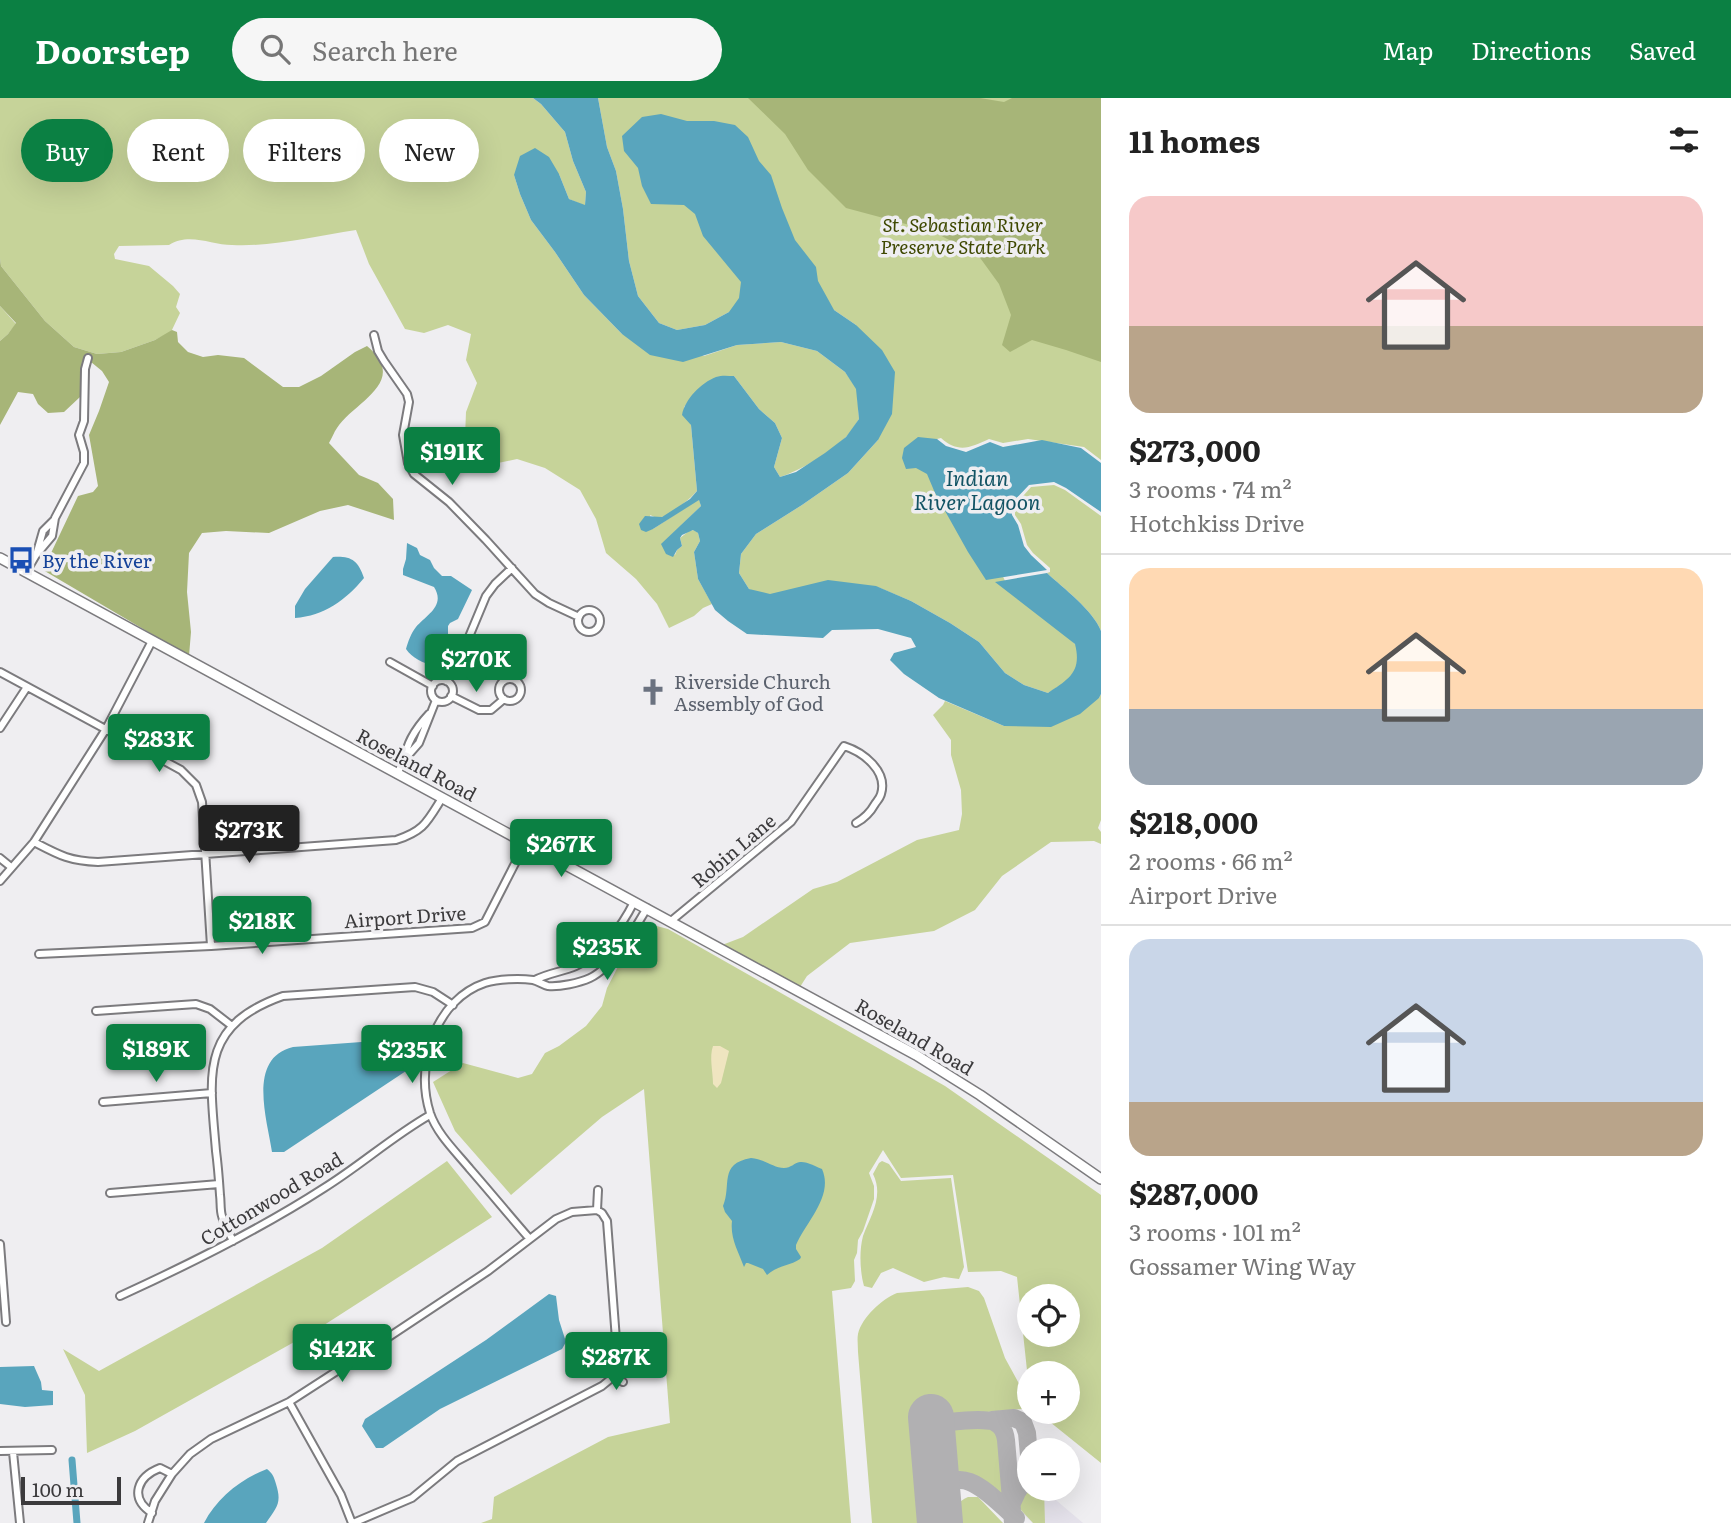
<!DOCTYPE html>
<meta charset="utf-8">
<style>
:root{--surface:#fff;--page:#f6f6f6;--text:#222;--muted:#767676;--line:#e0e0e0;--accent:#0b8043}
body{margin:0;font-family:Literata,serif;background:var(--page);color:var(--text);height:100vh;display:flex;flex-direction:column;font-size:26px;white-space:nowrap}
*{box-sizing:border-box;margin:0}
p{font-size:23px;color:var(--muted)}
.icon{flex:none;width:38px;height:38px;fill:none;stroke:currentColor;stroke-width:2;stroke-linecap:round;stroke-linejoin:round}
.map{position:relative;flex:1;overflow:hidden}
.panel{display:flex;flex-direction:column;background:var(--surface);width:630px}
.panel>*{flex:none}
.hud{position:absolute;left:21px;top:21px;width:665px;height:63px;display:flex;gap:14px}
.tools{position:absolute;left:1017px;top:1186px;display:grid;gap:14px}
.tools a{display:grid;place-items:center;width:63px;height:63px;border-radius:50%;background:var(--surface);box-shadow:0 7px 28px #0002;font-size:35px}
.scale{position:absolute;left:21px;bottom:18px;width:100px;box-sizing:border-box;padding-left:7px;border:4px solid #3b3a3c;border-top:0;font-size:19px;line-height:24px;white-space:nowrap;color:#3b3a3c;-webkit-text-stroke:5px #efeef1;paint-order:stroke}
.price{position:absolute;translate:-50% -60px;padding:0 16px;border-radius:7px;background:var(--accent);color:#fff;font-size:23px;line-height:46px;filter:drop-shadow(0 2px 4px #0008)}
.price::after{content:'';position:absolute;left:50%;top:42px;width:21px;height:16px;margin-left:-10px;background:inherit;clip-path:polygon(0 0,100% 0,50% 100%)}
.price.selected{background:#222;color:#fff}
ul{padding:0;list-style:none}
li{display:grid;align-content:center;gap:14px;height:371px;padding:0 28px}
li+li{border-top:2px solid var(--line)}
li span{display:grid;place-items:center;height:217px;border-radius:21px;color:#555}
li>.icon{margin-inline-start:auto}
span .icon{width:126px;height:126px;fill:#fffc;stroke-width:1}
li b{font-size:30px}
h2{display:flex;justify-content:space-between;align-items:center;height:84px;padding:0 28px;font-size:30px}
.chip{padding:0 24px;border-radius:32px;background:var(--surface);box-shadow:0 7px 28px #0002;font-size:24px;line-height:63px}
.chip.selected{background:var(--accent);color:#fff}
header{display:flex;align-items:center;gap:42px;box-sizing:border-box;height:98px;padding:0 35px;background:var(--accent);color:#fff}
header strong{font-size:33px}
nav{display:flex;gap:38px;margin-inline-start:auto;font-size:24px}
.search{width:490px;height:63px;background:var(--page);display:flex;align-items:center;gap:18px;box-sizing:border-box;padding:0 24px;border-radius:38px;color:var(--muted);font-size:26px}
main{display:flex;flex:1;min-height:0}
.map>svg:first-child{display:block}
</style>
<header>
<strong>Doorstep</strong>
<div class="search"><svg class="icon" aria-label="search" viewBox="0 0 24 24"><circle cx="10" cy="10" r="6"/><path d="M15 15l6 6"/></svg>Search here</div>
<nav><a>Map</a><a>Directions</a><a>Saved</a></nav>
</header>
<main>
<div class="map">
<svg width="1101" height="1425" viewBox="0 0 1101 1425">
<rect width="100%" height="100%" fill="#efeef1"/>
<path fill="#e5e2eb" d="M 1044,1392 L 1083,1425 L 1033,1425 L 1024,1417 Z"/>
<path fill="#c6d399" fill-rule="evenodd" d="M 0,0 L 533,0 L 541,6 L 565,34 L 573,63 L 586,94 L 585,108 L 569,101 L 559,76 L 514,77 L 520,96 L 531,122 L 555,154 L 584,197 L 622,236 L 704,258 L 737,247 L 781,244 L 817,253 L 845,274 L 857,291 L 859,321 C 855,327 851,334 846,339 C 831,354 800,373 780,379 L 774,369 L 782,340 L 775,325 L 759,311 L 734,278 C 708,278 700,290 684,309 L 691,327 L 697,393 C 691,400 672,416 662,419 C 657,421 655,419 650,417 L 653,431 L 699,401 L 701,408 L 662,446 L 675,457 L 677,452 L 682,448 L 680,440 L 689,433 L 694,432 L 698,435 L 700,443 L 694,454 L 698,481 L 712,506 L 703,510 L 694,518 L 669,530 L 657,506 L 636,481 L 606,455 L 596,421 L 580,392 L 545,370 L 517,361 L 498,365 L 479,362 L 465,339 L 466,314 L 477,285 L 466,262 L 471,236 L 448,227 L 424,235 L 405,231 L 369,166 L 356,132 C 315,138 273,149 232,147 C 212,147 189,134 169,147 L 119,148 L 114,156 L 115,161 L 149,168 L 173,188 L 180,196 L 176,209 L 180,215 L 171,234 L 155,242 L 121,254 L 97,256 L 74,249 L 45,223 L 1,168 L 0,160 Z
M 598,0 L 1101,0 L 1101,362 L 1084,349 L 1028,341 L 1003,345 L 989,341 C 971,349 959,356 941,340 L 937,341 L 1007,487 L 1063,534 L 1079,550 L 1082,562 L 1071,581 L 1048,595 L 1024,587 L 1005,575 L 979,544 L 950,525 L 911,503 L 880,490 L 873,488 L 766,500 L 749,491 L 739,475 L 741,456 L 756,436 L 802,407 L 848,375 L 878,342 L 856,227 L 834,212 L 729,214 L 705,227 L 677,232 L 659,225 L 638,198 L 629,163 L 623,111 L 616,73 L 607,49 Z
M 0,208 L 16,226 L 8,236 L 0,243 Z
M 1054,387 L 1065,392 L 1101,418 L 1101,533 C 1093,512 1063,490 1047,475 L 1050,474 L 1050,470 L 1033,455 L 1027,447 L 1021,426 L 1015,417 L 1015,407 L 1031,389 Z
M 1101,596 L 1101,722 L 1098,730 L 1101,734 L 1101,746 L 1094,743 L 1051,744 L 1002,778 L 975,812 L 934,833 L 850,845 L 807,878 L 800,889 L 722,847 L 743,839 L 813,791 L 837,784 L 917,742 L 959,732 L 962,716 L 961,692 L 951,657 L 951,642 L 933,617 L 943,607 L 945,603 L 1004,628 L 1099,600 Z
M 645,825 L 668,831 L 945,988 L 1101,1097 L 1101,1365 L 1045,1320 L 1045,1314 L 1068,1314 L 1068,1276 L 1029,1276 L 1029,1291 L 1017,1179 L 1001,1173 L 968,1174 L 953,1077 L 901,1080 L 883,1052 L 869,1075 L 874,1088 L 874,1101 L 863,1133 L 858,1142 L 857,1155 L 854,1162 L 855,1183 L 851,1190 L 832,1193 L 851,1425 L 481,1425 L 492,1421 L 494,1399 L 608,1339 L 670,1325 L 644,991 L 602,1019 L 511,1097 L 455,1033 L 433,984 L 463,965 L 518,980 L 532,976 L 545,955 L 559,948 L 586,928 L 602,908 L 607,890 L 625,855 ZM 1029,1199 L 1068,1199 L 1068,1237 L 1029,1237 Z
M 447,1063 L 492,1119 L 321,1229 L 135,1333 L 87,1355 L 85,1297 L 63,1251 L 99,1273 L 322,1150 Z
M 882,1063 L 889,1066 L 901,1083 L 951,1080 L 964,1169 L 959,1181 L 944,1179 L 924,1184 L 893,1170 L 881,1175 L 872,1190 L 864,1188 C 860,1174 859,1153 863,1138 C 871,1117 884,1098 873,1076 L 879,1065 Z
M 968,1189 L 979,1193 L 984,1200 L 1005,1260 L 1029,1304 L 1029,1313 L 1022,1311 L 943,1318 L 942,1315 L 920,1317 L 929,1425 L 872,1425 L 858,1254 C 858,1248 857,1241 858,1236 C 862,1219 882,1201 897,1195 Z
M 986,1329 C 990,1331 992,1331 995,1335 C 1004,1346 1003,1383 1004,1397 L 1002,1400 C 986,1386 970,1368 948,1377 L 945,1337 L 953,1331 Z
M 1029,1389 L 1029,1391 L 1044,1391 L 1045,1425 L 1033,1425 L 1020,1411 L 1020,1401 Z
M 968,1399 L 978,1399 L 1003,1425 L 952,1425 C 951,1412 957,1404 968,1399 Z"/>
<path fill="#a7b578" d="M 748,0 L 980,0 L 1004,4 L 1012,0 L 1101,0 L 1101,264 L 1066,252 L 1032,242 L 1010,254 L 1002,247 L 1011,217 L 999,186 L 978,157 L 932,133 L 846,110 L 808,72 L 785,36 Z
M 0,160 L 1,168 L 45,223 L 74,249 L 97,256 L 121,254 L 155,242 L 172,232 L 177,234 L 178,244 L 188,254 L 203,259 L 218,257 L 244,260 L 283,289 L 299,289 L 321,278 L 355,254 L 367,248 C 410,284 354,304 337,330 C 334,334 332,340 329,345 L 359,377 L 378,385 L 393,401 L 394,422 L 348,407 L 320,413 L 269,435 L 226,433 L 202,435 L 189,455 L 187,494 L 191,534 L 189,558 L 43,472 L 78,398 L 93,394 L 98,388 L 89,337 L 99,313 L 109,284 L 102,273 L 91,264 L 92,258 L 86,256 L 83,263 L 82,263 L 80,299 L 64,314 L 48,315 L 38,306 L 33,296 L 18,294 L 0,327 L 0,243 L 8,236 L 16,225 L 0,208 Z"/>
<path fill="#efe5c0" d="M 713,948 L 720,948 L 729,953 L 721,985 L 717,990 L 713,986 C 713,973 709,959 713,948 Z"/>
<path fill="#59a5bd" d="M 533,0 L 598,0 L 607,49 L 616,73 L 623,111 L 629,163 L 638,198 L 659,225 L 677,232 L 705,227 L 729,214 L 739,200 L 741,184 L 703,138 L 695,116 L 684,107 L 651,106 L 642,88 L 638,70 L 624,53 L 622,38 L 642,19 L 661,16 L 687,23 L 714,23 L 735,27 L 748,39 L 759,63 L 771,77 L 782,110 L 795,142 L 816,169 L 818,183 L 834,212 L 856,227 L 882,252 L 895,274 L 892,316 L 878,342 L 848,375 L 802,407 L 756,436 L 741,456 L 739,475 L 749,491 L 770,496 L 828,482 L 876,488 L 911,503 L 950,525 L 979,544 L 1005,575 L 1024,587 L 1048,595 C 1069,581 1082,574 1075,546 L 995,484 L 1047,475 C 1063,490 1093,512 1101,533 L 1101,596 L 1099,600 L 1080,616 L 1051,629 L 1004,628 L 939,600 L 904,576 L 890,562 L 894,555 L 916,549 L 911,540 L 878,531 L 832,532 L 823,540 L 747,536 L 728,523 L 715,512 L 698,481 L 694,454 L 700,443 L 698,435 L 693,432 L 682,437 L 680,440 L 682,448 L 677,452 L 673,459 L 666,456 L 661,446 L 701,408 L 699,402 L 653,431 L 646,434 L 641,432 L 639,426 L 645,418 L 662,419 L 690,401 L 697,393 L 691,327 L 682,317 C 685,301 701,285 716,279 C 722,277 728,278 734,278 L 759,311 L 775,325 L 782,340 L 774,369 L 780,379 L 796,374 L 825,355 L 846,339 L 859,321 L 856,291 L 845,274 L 817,253 L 781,244 L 737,247 L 683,264 L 650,257 L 622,236 L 584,197 L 555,154 L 531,122 L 520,96 L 514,77 L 520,58 L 535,50 L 549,59 L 559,76 L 569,101 L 585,107 L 586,94 L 573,63 L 565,34 L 541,6 Z
M 918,339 L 937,341 L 946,348 L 966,354 L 990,344 L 1003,349 L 1042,342 L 1081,350 L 1101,365 L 1101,414 L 1066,390 L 1054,384 L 1029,387 L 1011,406 L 1012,417 L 1018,427 L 1024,448 L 1031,457 L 1047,472 L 986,482 L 968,454 L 935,395 L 927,376 L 916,370 L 906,371 L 902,360 L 904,350 Z
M 407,445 L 417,450 L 420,457 L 430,462 L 434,470 L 442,478 L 451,478 L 472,492 L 458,521 L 450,525 L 448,528 L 448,539 L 441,544 L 439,548 L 442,560 L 434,568 C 423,565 412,560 406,551 C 408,544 411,535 416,529 C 426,517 446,508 434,489 L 403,477 L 403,471 L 406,461 Z
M 333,459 C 351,458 358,462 364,480 C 346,502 324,518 295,520 L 295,508 L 305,491 Z
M 389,942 C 401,947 401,957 411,964 L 412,969 L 284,1054 L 272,1054 C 267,1021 247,960 293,949 Z
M 751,1060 C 765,1061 773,1070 784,1070 C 791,1070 794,1065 800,1064 C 806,1063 817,1069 822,1071 C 834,1098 806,1124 796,1147 L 796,1151 L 801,1159 L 800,1161 C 790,1168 778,1167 767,1177 L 763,1171 L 748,1165 L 746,1165 L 744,1169 C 738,1153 730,1140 732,1123 L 725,1114 L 723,1108 C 732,1087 718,1066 751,1060 Z
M 549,1196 L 556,1198 L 559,1222 L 566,1244 L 562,1251 L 440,1311 L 383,1350 L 376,1350 L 362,1328 L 365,1321 L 486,1242 Z
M 34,1268 L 41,1284 L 42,1292 L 53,1293 L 53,1307 L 25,1309 L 0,1306 L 0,1269 Z
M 267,1371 C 273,1376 274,1379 276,1386 C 282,1405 277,1409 266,1425 L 204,1425 C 217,1400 241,1381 267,1371 Z"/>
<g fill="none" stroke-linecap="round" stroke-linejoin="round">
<path stroke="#59a5bd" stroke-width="7" d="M 72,1362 L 77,1425"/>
<path stroke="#b1b0b2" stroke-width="18" d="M 992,1322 L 1014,1320 L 1023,1324 L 1027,1335 L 1029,1357
M 932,1337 C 934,1333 934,1330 938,1327 C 944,1323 987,1320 994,1324 C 1002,1327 1005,1334 1006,1342 L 1013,1425
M 937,1399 C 960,1358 994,1402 1016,1420
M 1012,1405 L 1017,1394 L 1029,1376"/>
<path stroke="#b1b0b2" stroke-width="46" d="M 931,1319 L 940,1425"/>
<defs>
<path id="street" d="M 374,237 L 378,253 L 384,263 L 407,296 L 409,304 L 403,337 L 408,365 L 414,376 L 449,404 L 486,442 L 535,496 L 549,505 L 579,519
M 37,454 L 43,433 L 54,422
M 26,474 L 36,457 L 52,438 L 55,420 L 84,365 L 84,354 L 79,337 L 84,323 L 85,271 L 88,260
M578 523a11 11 0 1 1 22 0a11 11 0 1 1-22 0Z
M 390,564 L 433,588
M 0,574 L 181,672 L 196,687 L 202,704 L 211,848
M499 592a11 11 0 1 1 22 0a11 11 0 1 1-22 0Z
M431 593a11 11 0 1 1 22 0a11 11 0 1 1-22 0Z
M 446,583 L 466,546 L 486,498 L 495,486 L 512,470
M 451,598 L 479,612 L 491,612 L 504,601
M 0,630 L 27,589
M 405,661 C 406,644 417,629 429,616
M 397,676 L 404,662 L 419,645 L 436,602
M 34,744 C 59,757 69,763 98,764 L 396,742 C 424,733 427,724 442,700
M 0,760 L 11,769
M 0,783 L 34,744 L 106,631 L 152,543
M 671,823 L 791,724 L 844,648 C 863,654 888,673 881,696 C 880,700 877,703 875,706 C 870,715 865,720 856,725
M 39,856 L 211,848 L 472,830 L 485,824 L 526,744
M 535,882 C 548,875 562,874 576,868 C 601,857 622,828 634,804
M 96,913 L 196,906 L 210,911 L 232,928
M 103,1004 L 212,995
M 110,1095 L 219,1086
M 597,1112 L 598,1092
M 529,1140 C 509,1117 490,1094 470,1071 C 456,1054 437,1036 430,1015 C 422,989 424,961 434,936 C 443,913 461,893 485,885 C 498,881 519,880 533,882 C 538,883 543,887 548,888 C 560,889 579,885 590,880 C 613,869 634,832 647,810
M 233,1143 C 229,1135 224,1127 222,1118 C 220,1112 221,1104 220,1097 C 219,1082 218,1068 216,1053 C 210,979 198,928 283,898 L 415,889 L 433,894 L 453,907
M 0,1146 L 6,1224
M 120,1198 C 190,1166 259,1132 324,1090 C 361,1067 393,1038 430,1017
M 613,1279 L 623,1284
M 289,1304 L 341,1397 L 352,1425
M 0,1353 L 52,1352
M 13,1354 L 20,1425
M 152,1415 C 129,1400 137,1379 160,1370 L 172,1376
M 148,1425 L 155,1403 L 172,1376 L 190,1356 L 211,1341 L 289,1304 L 354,1262 L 488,1173 L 556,1121 L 572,1114 L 597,1112 L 602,1115 L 607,1123 L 618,1268 L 613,1279 L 602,1288 L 457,1363 L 412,1400 L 353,1425"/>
<path id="secondary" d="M 0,460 L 916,957 L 980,997 L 1101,1081"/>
</defs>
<use href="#street" stroke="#7c7b7e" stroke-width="10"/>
<use href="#secondary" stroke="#7c7b7e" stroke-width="12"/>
<use href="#street" stroke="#fff" stroke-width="6"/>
<use href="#secondary" stroke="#fff" stroke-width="9"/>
</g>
<defs>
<symbol id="bus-bare" viewBox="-9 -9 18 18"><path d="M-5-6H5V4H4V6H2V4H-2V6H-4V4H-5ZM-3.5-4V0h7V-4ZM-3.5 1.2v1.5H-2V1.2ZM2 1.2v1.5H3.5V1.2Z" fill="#1a4fb4" stroke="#efeef1" stroke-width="2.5" paint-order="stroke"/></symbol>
<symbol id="church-bare" viewBox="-9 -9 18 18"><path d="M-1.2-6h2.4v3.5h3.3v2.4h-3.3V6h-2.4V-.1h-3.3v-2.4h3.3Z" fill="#6b7280" stroke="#efeef1" stroke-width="2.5" paint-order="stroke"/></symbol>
</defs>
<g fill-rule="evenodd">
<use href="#bus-bare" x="2" y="443" width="38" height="38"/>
<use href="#church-bare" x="634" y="575" width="38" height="38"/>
</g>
<g text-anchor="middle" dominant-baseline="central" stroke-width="7" stroke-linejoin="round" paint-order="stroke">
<g font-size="19" font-style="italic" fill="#3e4800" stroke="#efeef1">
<text x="963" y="126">St. Sebastian River<tspan x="963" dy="22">Preserve State Park</tspan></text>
</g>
<g font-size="19" fill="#164399" stroke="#efeef1" text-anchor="start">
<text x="42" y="462">By the River</text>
</g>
<g font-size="19" fill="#5b616d" stroke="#efeef1" text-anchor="start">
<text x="674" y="583">Riverside Church<tspan x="674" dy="22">Assembly of God</tspan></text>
</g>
<g font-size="19" fill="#3b3a3c" stroke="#efeef1">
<text transform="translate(417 666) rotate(28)">Roseland Road</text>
<text transform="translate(733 752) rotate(-40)">Robin Lane</text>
<text transform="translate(405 818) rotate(-4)">Airport Drive</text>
<text transform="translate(915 938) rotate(30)">Roseland Road</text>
<text transform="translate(271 1100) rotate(-31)">Cottonwood Road</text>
</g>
<g font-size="21" font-style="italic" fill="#125364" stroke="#efeef1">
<text x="977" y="378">Indian<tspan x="977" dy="24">River Lagoon</tspan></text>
</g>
</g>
</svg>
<div class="tools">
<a><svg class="icon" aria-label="locate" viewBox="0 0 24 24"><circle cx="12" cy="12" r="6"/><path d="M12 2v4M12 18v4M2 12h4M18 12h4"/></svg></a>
<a>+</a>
<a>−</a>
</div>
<div class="scale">100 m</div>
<b class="price" style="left:452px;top:389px">$191K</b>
<b class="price" style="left:476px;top:596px">$270K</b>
<b class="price" style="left:159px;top:676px">$283K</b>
<b class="price selected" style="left:249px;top:767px">$273K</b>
<b class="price" style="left:561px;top:781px">$267K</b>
<b class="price" style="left:262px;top:858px">$218K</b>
<b class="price" style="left:607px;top:884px">$235K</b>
<b class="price" style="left:156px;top:986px">$189K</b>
<b class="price" style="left:412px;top:987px">$235K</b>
<b class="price" style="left:342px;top:1286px">$142K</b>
<b class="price" style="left:616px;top:1294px">$287K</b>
<div class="hud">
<a class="chip selected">Buy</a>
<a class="chip">Rent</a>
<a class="chip">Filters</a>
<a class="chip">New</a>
</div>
</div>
<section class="panel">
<h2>11 homes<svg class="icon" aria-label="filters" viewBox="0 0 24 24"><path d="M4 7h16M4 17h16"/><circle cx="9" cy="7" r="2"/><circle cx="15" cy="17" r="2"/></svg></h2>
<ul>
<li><span style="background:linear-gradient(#f6c9c9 60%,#b9a48a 0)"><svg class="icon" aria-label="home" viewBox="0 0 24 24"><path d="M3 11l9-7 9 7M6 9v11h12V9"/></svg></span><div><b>$273,000</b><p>3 rooms · 74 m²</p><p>Hotchkiss Drive</p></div></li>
<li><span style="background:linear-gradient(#ffd9b3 65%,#9aa5b1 0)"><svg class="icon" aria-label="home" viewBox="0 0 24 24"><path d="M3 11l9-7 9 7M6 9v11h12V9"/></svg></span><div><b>$218,000</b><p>2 rooms · 66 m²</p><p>Airport Drive</p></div></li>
<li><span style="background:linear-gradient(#c9d6e8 75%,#b9a48a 0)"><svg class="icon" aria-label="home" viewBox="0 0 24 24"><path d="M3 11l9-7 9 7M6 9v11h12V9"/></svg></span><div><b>$287,000</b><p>3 rooms · 101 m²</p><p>Gossamer Wing Way</p></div></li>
</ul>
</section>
</main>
